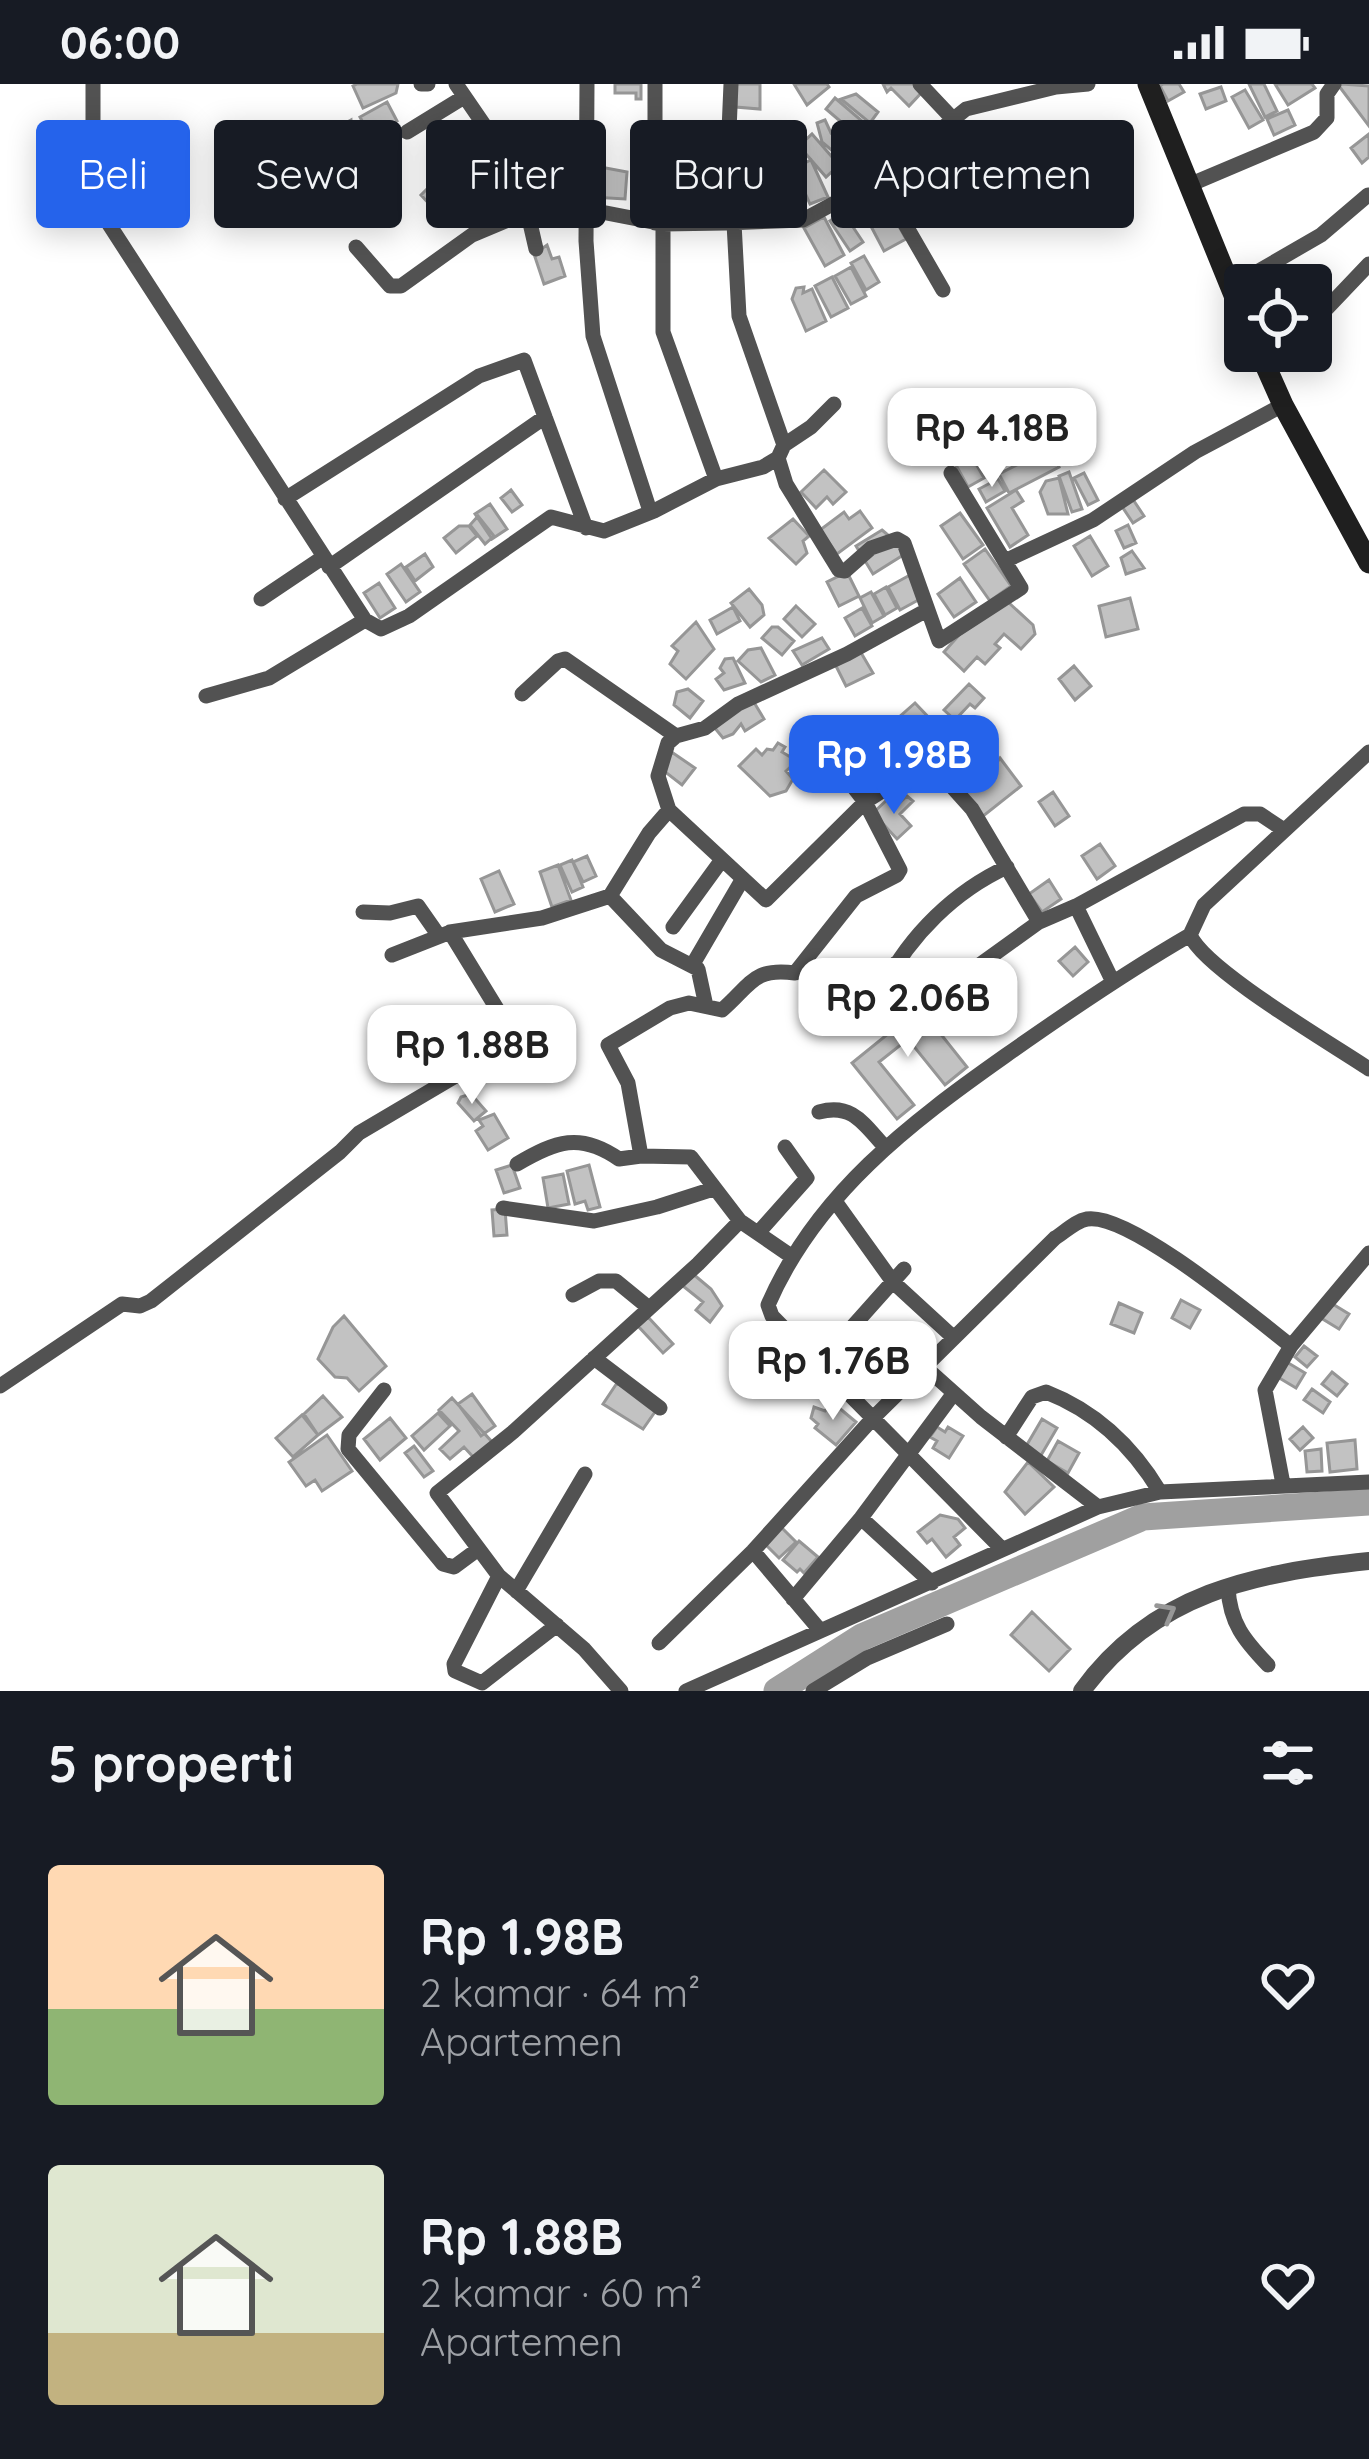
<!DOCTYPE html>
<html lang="id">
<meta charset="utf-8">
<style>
:root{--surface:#171b24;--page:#20242c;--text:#f1f3f6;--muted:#9ea1a6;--accent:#2563eb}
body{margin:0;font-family:Quicksand,sans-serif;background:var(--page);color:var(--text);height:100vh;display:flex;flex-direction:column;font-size:45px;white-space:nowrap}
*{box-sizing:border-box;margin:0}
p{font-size:39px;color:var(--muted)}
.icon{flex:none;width:66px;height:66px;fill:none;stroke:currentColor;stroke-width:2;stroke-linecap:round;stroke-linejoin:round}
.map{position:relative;height:1607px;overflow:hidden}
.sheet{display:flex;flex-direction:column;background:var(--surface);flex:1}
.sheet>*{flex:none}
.hud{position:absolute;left:36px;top:36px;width:1299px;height:108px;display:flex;gap:24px}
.fabs{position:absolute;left:1224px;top:180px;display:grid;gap:24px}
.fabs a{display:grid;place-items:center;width:108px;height:108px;border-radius:12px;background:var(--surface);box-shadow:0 6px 30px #0003;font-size:60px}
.price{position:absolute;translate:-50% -102px;padding:0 27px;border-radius:24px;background:#fff;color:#222;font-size:39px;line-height:78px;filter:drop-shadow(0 3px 6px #0008)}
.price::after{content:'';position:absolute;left:50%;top:72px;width:36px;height:27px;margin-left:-18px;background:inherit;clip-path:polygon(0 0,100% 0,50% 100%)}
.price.current{background:var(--accent);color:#fff}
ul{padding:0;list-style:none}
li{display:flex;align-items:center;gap:36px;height:300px;padding:0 48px}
li span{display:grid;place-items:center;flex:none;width:336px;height:240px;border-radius:12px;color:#555}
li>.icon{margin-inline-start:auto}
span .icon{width:144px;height:144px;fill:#fffc;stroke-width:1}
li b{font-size:51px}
h2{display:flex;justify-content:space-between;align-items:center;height:144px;padding:0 48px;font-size:51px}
.chip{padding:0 42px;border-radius:12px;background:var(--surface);box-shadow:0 6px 30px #0003;font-size:42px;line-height:108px}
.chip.current{background:var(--accent);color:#fff}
.status{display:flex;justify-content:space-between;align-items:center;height:84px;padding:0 60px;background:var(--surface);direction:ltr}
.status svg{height:33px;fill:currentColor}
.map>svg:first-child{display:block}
</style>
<div class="status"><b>06:00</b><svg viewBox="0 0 49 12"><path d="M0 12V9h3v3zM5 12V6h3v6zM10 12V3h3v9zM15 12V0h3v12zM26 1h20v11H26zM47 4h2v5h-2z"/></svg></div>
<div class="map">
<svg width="1369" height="1607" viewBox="0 0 1369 1607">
<rect width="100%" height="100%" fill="#fff"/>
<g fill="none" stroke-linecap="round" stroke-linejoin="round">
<path stroke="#a0a0a0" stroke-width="27" d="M 777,1607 L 862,1553 L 1143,1433 L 1369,1418"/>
</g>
<path fill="#c2c2c2" stroke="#969696" stroke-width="3" d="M 357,0 L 398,0 L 396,9 L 363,24 L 353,2 Z
M 615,0 L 641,0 L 641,15 L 636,15 L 636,9 L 615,9 Z
M 735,0 L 760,0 L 760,25 L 736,23 Z
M 794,0 L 827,0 L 829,3 L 807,21 Z
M 883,0 L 918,0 L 924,6 L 909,22 L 891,4 L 887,8 Z
M 1163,0 L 1179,0 L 1184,8 L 1168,17 L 1160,2 Z
M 1249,0 L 1264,0 L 1277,27 L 1265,33 Z
M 1275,0 L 1312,0 L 1315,4 L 1288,21 Z
M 1342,0 L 1369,2 L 1369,42 L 1339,2 Z
M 1221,3 L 1226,17 L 1206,25 L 1200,10 Z
M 1245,6 L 1263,36 L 1249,44 L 1232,13 Z
M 856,10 L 878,28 L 870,39 L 841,15 Z
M 835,14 L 869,43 L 860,54 L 826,25 Z
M 387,18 L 397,37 L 370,52 L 360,33 Z
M 1288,26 L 1295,41 L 1274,51 L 1267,35 Z
M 351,36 L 352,52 L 338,66 L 332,54 L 335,45 Z
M 825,36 L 831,49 L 841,45 L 857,59 L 843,76 L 822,58 L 817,39 Z
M 755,39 L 756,66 L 735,64 L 735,46 L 748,45 Z
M 880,39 L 897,53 L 878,75 L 862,61 Z
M 764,46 L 792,47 L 790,85 L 763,84 Z
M 812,50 L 839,81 L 826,93 L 799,62 Z
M 1369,50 L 1369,73 L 1362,79 L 1351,64 Z
M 374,53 L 383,68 L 373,71 L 372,77 L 355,91 L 338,70 L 356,55 Z
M 560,65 L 566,70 L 564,82 L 571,83 L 567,110 L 534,106 L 537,85 L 531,84 L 532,71 Z
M 811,76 L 828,113 L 810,120 L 794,84 Z
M 595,82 L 627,88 L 625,115 L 592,113 Z
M 778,84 L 779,126 L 757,127 L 756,85 Z
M 735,85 L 751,86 L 749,128 L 733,127 Z
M 440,92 L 450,92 L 458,101 L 434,125 L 421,111 Z
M 885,117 L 906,155 L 884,167 L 864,129 Z
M 843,128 L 863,158 L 850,167 L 830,137 Z
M 824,133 L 844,171 L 825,182 L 804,144 Z
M 547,161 L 552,175 L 559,173 L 565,192 L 544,200 L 534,170 Z
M 864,172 L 879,198 L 866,206 L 851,179 Z
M 851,183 L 866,212 L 851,220 L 835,192 Z
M 832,193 L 848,224 L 831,233 L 815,202 Z
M 804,203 L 803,209 L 812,205 L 826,237 L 806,247 L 792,215 L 796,204 Z
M 967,364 L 984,394 L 968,403 L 951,372 Z
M 1050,364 L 1059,383 L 1009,409 L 999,390 Z
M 824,386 L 846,408 L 833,420 L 827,413 L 816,424 L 801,408 Z
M 1069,388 L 1082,425 L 1072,428 L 1059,392 Z
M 1084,389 L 1098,416 L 1088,421 L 1074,394 Z
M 1059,394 L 1068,430 L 1048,430 L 1040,408 L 1046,397 Z
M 998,395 L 1005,407 L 986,418 L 979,405 Z
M 511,406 L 522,421 L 512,428 L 501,414 Z
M 1016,406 L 1023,417 L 1012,424 L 1028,451 L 1010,463 L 987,424 Z
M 1132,414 L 1144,432 L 1133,439 L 1121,421 Z
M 490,420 L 507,445 L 492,455 L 475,430 Z
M 860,427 L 872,444 L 837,470 L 820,446 L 844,428 L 849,435 Z
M 960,429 L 983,461 L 963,475 L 941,442 Z
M 478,432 L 494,452 L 485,460 L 470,441 Z
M 793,435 L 809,452 L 803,457 L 807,469 L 796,480 L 769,454 Z
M 1128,441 L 1136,459 L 1124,464 L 1116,447 Z
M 459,442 L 469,442 L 477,452 L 456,469 L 444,454 Z
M 882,446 L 908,468 L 873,490 L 856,462 Z
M 1090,452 L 1108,482 L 1092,492 L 1074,462 Z
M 985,465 L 1011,502 L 990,517 L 964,480 Z
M 1132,467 L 1144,484 L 1126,490 L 1121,474 Z
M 425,470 L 433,483 L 415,497 L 406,483 Z
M 401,480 L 420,508 L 406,518 L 387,490 Z
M 847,488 L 859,512 L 839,522 L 827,498 Z
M 910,491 L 922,514 L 900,526 L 888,503 Z
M 960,494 L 976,518 L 954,533 L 938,510 Z
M 379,499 L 395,524 L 380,534 L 364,509 Z
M 886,503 L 897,524 L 885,531 L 874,510 Z
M 749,505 L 762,521 L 764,531 L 750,543 L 731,519 Z
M 871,508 L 884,532 L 872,539 L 860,514 Z
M 1130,514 L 1138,545 L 1106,553 L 1099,522 Z
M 1008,518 L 1033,541 L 1035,550 L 1021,565 L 1004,550 L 995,560 L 1000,564 L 985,580 L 977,573 L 964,587 L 944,568 L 960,550 Z
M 796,522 L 815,540 L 802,553 L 784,535 Z
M 733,523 L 740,537 L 717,550 L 710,536 Z
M 862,524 L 872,542 L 855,552 L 845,534 Z
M 696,538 L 714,565 L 686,595 L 670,580 L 678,567 L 672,562 Z
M 772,543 L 778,543 L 794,557 L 782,571 L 762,554 Z
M 822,554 L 829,565 L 802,581 L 793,567 Z
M 761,564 L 775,591 L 761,598 L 738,577 L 748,566 Z
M 860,567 L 873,589 L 846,602 L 836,582 Z
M 733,574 L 745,599 L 724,606 L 716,595 L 724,589 L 720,584 L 725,575 Z
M 1074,582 L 1091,602 L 1075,616 L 1059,595 Z
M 969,600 L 984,614 L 975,624 L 970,620 L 955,636 L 944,626 Z
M 688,605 L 703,617 L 690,634 L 674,621 L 677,608 Z
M 752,615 L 764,635 L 745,647 L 741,640 L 733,650 L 723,654 L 714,643 Z
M 915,619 L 933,638 L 921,649 L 909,635 L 902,641 L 897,635 Z
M 938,653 L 944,659 L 948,655 L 961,668 L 943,685 L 930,672 L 936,666 L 930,660 Z
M 778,659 L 785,663 L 782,668 L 797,677 L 786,687 L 793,695 L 786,707 L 770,712 L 739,682 L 756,665 L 762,671 L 767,665 L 773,666 Z
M 673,669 L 695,684 L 682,701 L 664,687 L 669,671 Z
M 1000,674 L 1021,702 L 982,733 L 951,694 L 979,685 L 991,687 Z
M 1053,708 L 1069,732 L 1055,742 L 1039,718 Z
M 907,712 L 913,717 L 900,730 L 911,742 L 897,755 L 873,729 L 888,715 L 895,723 Z
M 1100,760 L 1115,782 L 1097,795 L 1082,772 Z
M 587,772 L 596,792 L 583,798 L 573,778 Z
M 572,776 L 583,803 L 572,808 L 560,781 Z
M 558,781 L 571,816 L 552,823 L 540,788 Z
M 499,787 L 514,820 L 495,828 L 481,795 Z
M 1049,796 L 1061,815 L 1042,828 L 1029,810 Z
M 1075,863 L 1088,878 L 1073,892 L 1059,877 Z
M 920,924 L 967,983 L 945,1001 L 908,955 L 879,978 L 914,1021 L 897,1035 L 852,979 Z
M 471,1010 L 486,1027 L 474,1037 L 458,1019 L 461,1013 Z
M 494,1030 L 508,1054 L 488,1066 L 476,1047 L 483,1042 L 479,1036 Z
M 512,1081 L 520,1104 L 504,1109 L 496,1086 Z
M 589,1081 L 600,1123 L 588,1126 L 585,1117 L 575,1120 L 567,1087 Z
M 563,1090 L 569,1120 L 548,1124 L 543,1094 Z
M 505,1125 L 507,1151 L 494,1152 L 492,1126 Z
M 693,1190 L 711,1205 L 722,1222 L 710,1238 L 696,1226 L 703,1218 L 683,1202 Z
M 1181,1216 L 1200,1226 L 1190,1244 L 1172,1234 Z
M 1119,1219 L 1142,1229 L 1134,1249 L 1111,1240 Z
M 1331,1219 L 1349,1230 L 1339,1245 L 1321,1234 Z
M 344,1232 L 386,1282 L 359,1307 L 347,1294 L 335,1293 L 318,1275 L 333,1243 Z
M 648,1233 L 673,1260 L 663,1269 L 638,1242 Z
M 1304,1262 L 1317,1272 L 1307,1283 L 1295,1273 Z
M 1285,1277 L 1305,1289 L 1296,1304 L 1276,1292 Z
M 1332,1288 L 1347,1300 L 1337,1312 L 1322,1300 Z
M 617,1299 L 657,1325 L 643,1345 L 603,1320 Z
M 1312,1305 L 1330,1318 L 1323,1329 L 1304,1316 Z
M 472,1310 L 495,1342 L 481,1352 L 458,1320 Z
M 323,1312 L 342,1333 L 318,1351 L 304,1330 Z
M 452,1314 L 493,1359 L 475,1375 L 464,1363 L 450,1375 L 440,1365 L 459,1347 L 439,1326 Z
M 832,1318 L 856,1338 L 836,1361 L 815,1344 L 818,1340 L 811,1334 L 814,1323 L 825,1327 Z
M 438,1329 L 450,1342 L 424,1366 L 412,1352 Z
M 302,1331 L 318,1351 L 293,1373 L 276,1354 Z
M 390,1334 L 406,1354 L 380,1376 L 364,1355 Z
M 1042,1335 L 1057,1344 L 1040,1373 L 1025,1364 Z
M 937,1343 L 945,1348 L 948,1343 L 963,1352 L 949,1374 L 933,1364 L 937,1357 L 930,1353 Z
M 1303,1343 L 1313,1354 L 1300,1366 L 1290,1355 Z
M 327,1351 L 352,1387 L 322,1407 L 315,1396 L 306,1402 L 289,1378 Z
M 1355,1356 L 1357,1385 L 1330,1388 L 1327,1359 Z
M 1058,1357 L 1079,1369 L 1068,1389 L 1047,1377 Z
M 414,1362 L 433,1387 L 424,1393 L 405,1369 Z
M 1321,1365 L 1322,1387 L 1307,1388 L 1305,1367 Z
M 1028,1378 L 1054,1403 L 1025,1430 L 1005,1408 Z
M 940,1431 L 958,1435 L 965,1444 L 954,1453 L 960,1461 L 946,1473 L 932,1455 L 927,1459 L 918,1448 Z
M 781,1443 L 796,1458 L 779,1474 L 765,1460 Z
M 799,1457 L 818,1473 L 804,1489 L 800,1485 L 797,1488 L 783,1476 Z
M 1032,1528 L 1070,1565 L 1049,1587 L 1011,1551 Z"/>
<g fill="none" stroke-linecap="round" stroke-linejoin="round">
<path stroke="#525252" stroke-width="15" d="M 93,0 L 93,84 L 103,131 L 365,536 L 381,545 L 409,532 L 551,433 L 604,447 L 654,427 L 716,395 L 763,383 L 778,374 L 784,361 L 811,343 L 834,320
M 421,0 L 428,0
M 456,0 L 506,73 L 524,113 L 536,165
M 587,0 L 586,157 L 593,252 L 650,427
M 731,0 L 725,139 L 803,136 L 879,95 L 966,25 L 1056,3 L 1088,0
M 920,0 L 951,33
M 942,45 L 985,101
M 407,48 L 464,13
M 879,95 L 943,206
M 1189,101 L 1314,48 L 1327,34 L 1327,10 L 1334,0
M 524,113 L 663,140 L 725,139
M 655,139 L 655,0
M 734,139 L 739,232 L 784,361
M 663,140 L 663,248 L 716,395
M 356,163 L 390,202 L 401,202 L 472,151 L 525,129
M 1231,203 L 1321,151 L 1368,111
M 1311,241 L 1369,180
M 778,374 L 786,400 L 839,486 L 845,487 L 871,464 L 897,455 L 904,459 L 939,557 L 1021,504 L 951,389
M 285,415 L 479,292 L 524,276 L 586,444
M 1007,476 L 1093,436 L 1195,368 L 1283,321
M 329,483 L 545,333
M 261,515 L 322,474
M 522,610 L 558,577 L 565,575 L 676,652
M 206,612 L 269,594 L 365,536
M 1369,668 L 1204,821 L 1190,851 C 1205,886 1332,960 1369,985
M 838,683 L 865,718 L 929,677 L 972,725 L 1039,838
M 610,812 L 661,866 L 698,885 L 706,922
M 1076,822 L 1112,896
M 363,828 L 390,829 L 418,822 L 439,852
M 673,843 L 721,777
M 392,871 L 448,849
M 896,879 L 939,906 L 946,905 L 1039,838 L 1076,822 L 1244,730 L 1260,730 L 1284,746
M 693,880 L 742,796
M 884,902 C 910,851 955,807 1007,783
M 819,1028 C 852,1019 863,1039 884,1062
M 517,1080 C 556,1057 580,1048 619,1075 L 641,1072
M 835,1117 L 893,1198 L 954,1254
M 503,1124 L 594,1137 L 657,1123 L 713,1105
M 758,1149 L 807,1094 L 785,1063
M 791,1172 L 740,1137 L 691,1073 L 641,1072 L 628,999 L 608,961 L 670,924 L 689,919 L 722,926 C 751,901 753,883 795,889 L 856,812 L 897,791 L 900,786 L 865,718 L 766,816 L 669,726 L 658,692 L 668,659 L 676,652 L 705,644 L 738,620 L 847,570 L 927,526
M 573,1211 L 599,1197 L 616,1197 L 649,1224
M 594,1274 L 660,1324
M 821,1278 L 904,1185
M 925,1283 L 981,1333 L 1098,1423
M 0,1302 L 122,1220 L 140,1222 L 151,1217 L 340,1068 L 359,1049 L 508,961 L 513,951 L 450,848 L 542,834 L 610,812 L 649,749 L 669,726
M 384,1306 L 349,1351 L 348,1365 L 443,1480 L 454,1483 L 477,1466
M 1006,1353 L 1032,1313 L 1046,1308 C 1095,1327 1133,1363 1160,1408
M 1283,1400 L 1265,1306 L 1291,1262
M 861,1434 L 932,1499
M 1002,1465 L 772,1232 L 768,1221 C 816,1110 910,1039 1005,972 C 1066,929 1126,888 1190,851
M 753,1467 L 819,1545
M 499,1492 L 454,1580 L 455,1587 L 482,1599 L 557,1541
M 1228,1504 C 1230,1539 1244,1556 1268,1581
M 516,1507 L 585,1390
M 793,1515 L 861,1434 L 954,1309
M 659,1559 L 753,1467 L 874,1333 L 1055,1154 C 1065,1148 1075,1137 1087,1135 C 1129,1128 1255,1234 1291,1262 L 1369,1169
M 621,1607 L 584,1565 L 499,1492 L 437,1409 L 513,1348 L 698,1180 L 740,1137
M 686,1607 L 1098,1423 L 1160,1408 L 1369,1398
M 813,1607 L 867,1574 L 947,1540"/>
<path stroke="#525252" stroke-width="18" d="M 1082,1607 C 1153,1509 1254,1489 1369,1477"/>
<path stroke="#1f1f1f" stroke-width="21" d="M 1148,0 L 1245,238
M 1259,267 L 1283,321 L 1369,479"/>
</g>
<defs><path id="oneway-chevron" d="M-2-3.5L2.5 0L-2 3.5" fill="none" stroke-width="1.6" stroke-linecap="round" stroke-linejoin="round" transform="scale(3)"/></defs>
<use stroke="#979797" href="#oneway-chevron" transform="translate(1167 1528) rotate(-29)"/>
</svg>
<div class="fabs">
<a><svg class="icon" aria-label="locate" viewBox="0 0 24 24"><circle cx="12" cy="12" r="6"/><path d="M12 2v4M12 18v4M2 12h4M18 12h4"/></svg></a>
</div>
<b class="price" style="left:992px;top:406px">Rp 4.18B</b>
<b class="price current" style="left:894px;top:733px">Rp 1.98B</b>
<b class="price" style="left:908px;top:976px">Rp 2.06B</b>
<b class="price" style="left:472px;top:1023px">Rp 1.88B</b>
<b class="price" style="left:833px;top:1339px">Rp 1.76B</b>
<div class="hud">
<a class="chip current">Beli</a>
<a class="chip">Sewa</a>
<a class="chip">Filter</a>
<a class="chip">Baru</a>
<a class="chip">Apartemen</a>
</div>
</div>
<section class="sheet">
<h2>5 properti<svg class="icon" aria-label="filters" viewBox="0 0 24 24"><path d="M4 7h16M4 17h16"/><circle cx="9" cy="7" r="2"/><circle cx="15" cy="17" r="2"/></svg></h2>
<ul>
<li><span style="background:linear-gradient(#ffd9b3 60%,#8fb573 0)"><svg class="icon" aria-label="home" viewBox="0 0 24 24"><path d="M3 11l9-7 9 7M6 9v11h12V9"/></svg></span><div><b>Rp 1.98B</b><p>2 kamar · 64 m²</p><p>Apartemen</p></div><svg class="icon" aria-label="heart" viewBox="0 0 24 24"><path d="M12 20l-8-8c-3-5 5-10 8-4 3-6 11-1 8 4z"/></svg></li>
<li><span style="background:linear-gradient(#dfe7d0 70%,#c2b280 0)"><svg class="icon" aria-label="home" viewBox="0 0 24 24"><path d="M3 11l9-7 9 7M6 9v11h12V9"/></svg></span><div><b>Rp 1.88B</b><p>2 kamar · 60 m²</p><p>Apartemen</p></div><svg class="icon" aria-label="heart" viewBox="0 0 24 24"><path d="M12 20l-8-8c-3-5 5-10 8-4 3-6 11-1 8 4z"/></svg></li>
</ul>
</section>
